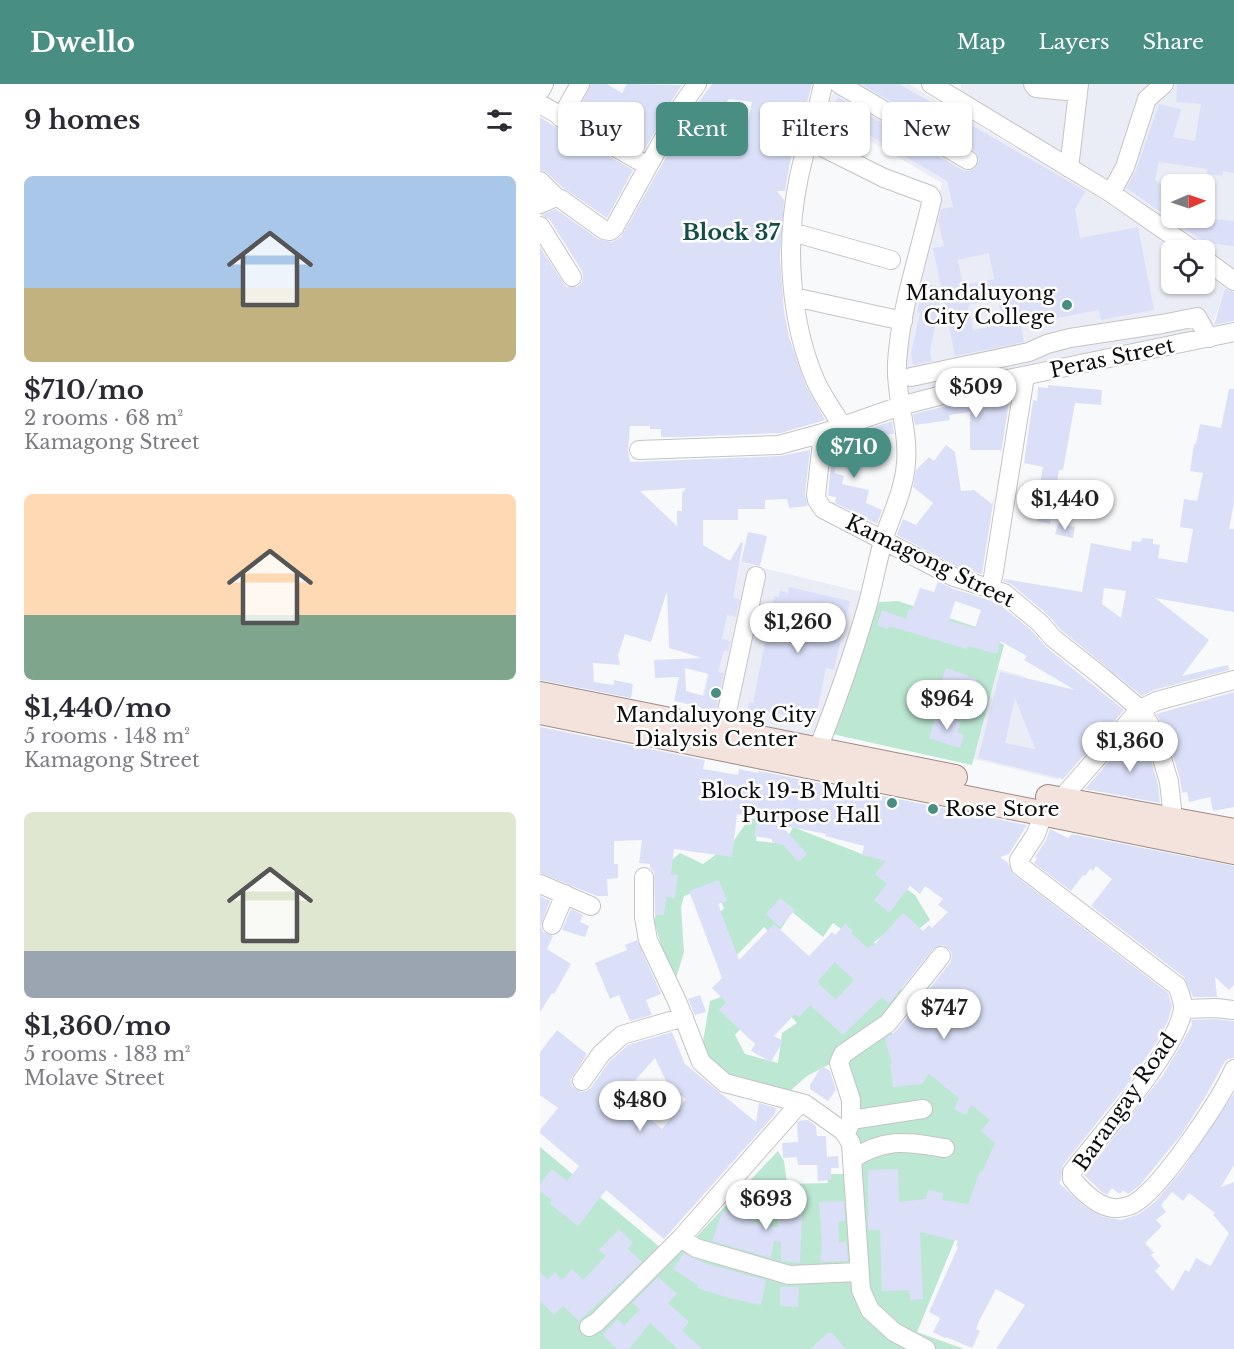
<!DOCTYPE html>
<meta charset="utf-8">
<style>
:root{--surface:#fff;--page:#f2f2f3;--text:#2b2b33;--muted:#7c7c81;--accent:#498e83}
body{margin:0;font-family:"Libre Baskerville",serif;background:var(--page);color:var(--text);height:100vh;display:flex;flex-direction:column;font-size:22px;white-space:nowrap}
*{box-sizing:border-box;margin:0}
p{font-size:20px;color:var(--muted)}
.icon{flex:none;width:33px;height:33px;fill:none;stroke:currentColor;stroke-width:2;stroke-linecap:round;stroke-linejoin:round}
.map{position:relative;flex:1;overflow:hidden}
.panel{display:flex;flex-direction:column;background:var(--surface);width:540px}
.panel>*{flex:none}
.hud{position:absolute;left:18px;top:18px;width:570px;height:54px;display:flex;gap:12px}
.needle{width:39px;rotate:88deg}
.controls{position:absolute;left:621px;top:90px;display:grid;gap:12px}
.controls a{display:grid;place-items:center;width:54px;height:54px;border-radius:9px;background:var(--surface);box-shadow:0 2px 4px #0004;font-size:30px}
.price{position:absolute;translate:-50% -51px;padding:0 14px;border-radius:21px;background:#fff;color:#222;font-size:20px;line-height:39px;filter:drop-shadow(0 2px 3px #0008)}
.price::after{content:'';position:absolute;left:50%;top:36px;width:18px;height:14px;margin-left:-9px;background:inherit;clip-path:polygon(0 0,100% 0,50% 100%)}
.price.active{background:var(--accent);color:#fff}
ul{padding:0;list-style:none}
li{display:grid;align-content:center;gap:12px;height:318px;padding:0 24px}
li span{display:grid;place-items:center;height:186px;border-radius:9px;color:#555}
li>.icon{margin-inline-start:auto}
span .icon{width:108px;height:108px;fill:#fffc;stroke-width:1}
li b{font-size:26px}
h2{display:flex;justify-content:space-between;align-items:center;height:72px;padding:0 24px;font-size:26px}
.chip{padding:0 21px;border-radius:9px;background:var(--surface);box-shadow:0 2px 4px #0004;font-size:21px;line-height:54px}
.chip.active{background:var(--accent);color:#fff}
header{display:flex;align-items:center;gap:36px;box-sizing:border-box;height:84px;padding:0 30px;background:var(--accent);color:#fff}
header strong{font-size:28px}
nav{display:flex;gap:33px;margin-inline-start:auto;font-size:21px}
main{display:flex;flex:1;min-height:0}
.map>svg:first-child{display:block}
</style>
<header>
<strong>Dwello</strong>
<nav><a>Map</a><a>Layers</a><a>Share</a></nav>
</header>
<main>
<section class="panel">
<h2>9 homes<svg class="icon" aria-label="filters" viewBox="0 0 24 24"><path d="M4 7h16M4 17h16"/><circle cx="9" cy="7" r="2"/><circle cx="15" cy="17" r="2"/></svg></h2>
<ul>
<li><span style="background:linear-gradient(#a9c7e8 60%,#c2b280 0)"><svg class="icon" aria-label="home" viewBox="0 0 24 24"><path d="M3 11l9-7 9 7M6 9v11h12V9"/></svg></span><div><b>$710/mo</b><p>2 rooms · 68 m²</p><p>Kamagong Street</p></div></li>
<li><span style="background:linear-gradient(#ffd9b3 65%,#7fa58c 0)"><svg class="icon" aria-label="home" viewBox="0 0 24 24"><path d="M3 11l9-7 9 7M6 9v11h12V9"/></svg></span><div><b>$1,440/mo</b><p>5 rooms · 148 m²</p><p>Kamagong Street</p></div></li>
<li><span style="background:linear-gradient(#dfe7d0 75%,#9aa5b1 0)"><svg class="icon" aria-label="home" viewBox="0 0 24 24"><path d="M3 11l9-7 9 7M6 9v11h12V9"/></svg></span><div><b>$1,360/mo</b><p>5 rooms · 183 m²</p><p>Molave Street</p></div></li>
</ul>
</section>
<div class="map">
<svg width="694" height="1265" viewBox="0 0 694 1265">
<rect width="100%" height="100%" fill="#f8f9fa"/>
<path fill="#ebedf6" fill-rule="evenodd" d="M 298,0 L 369,0 L 548,107 L 639,166 L 632,166 L 632,200 L 664,200 L 665,183 L 687,197 L 672,243 L 364,310 L 363,282 L 369,252 L 388,154 L 402,99 L 283,29 Z
M 421,0 L 694,0 L 694,189 L 577,105 L 420,10 ZM 632,100 L 664,100 L 664,134 L 632,134 Z
M 182,474 L 326,509 L 278,654 L 159,628 L 172,568 Z
M 458,585 L 484,592 L 497,603 L 525,671 L 519,696 L 434,675 Z"/>
<path fill="#bce7d2" d="M 358,517 L 436,543 L 464,561 L 432,681 L 292,650 L 339,518 Z
M 219,734 L 216,757 L 245,760 L 253,743 L 327,772 L 354,771 L 345,789 L 375,811 L 390,836 L 366,855 L 349,847 L 334,858 L 341,876 L 344,893 L 366,908 L 350,948 L 411,998 L 482,1040 L 450,1071 L 377,1248 L 424,1265 L 0,1265 L 0,1063 L 133,1174 L 157,1152 L 238,1067 L 244,1077 L 247,1100 L 288,1099 L 287,1090 L 305,1090 L 299,1049 L 307,1014 L 292,979 L 267,992 L 251,1006 L 240,1007 L 178,990 L 162,963 L 170,917 L 189,910 L 209,935 L 195,951 L 205,970 L 238,979 L 242,949 L 257,939 L 241,921 L 275,916 L 281,872 L 312,853 L 293,839 L 283,853 L 252,828 L 235,854 L 224,843 L 197,871 L 179,828 L 184,825 L 175,801 L 144,812 L 141,823 L 144,868 L 136,894 L 127,880 L 114,837 L 132,776 L 140,769 L 163,780 L 192,759 L 209,735 Z"/>
<path fill="#dbe0f8" fill-rule="evenodd" d="M 51,0 L 67,0 L 82,9 L 87,0 L 142,1 L 132,16 L 104,67 L 37,28 Z
M 172,0 L 272,0 L 260,45 L 256,45 L 245,107 L 237,107 L 244,116 L 240,174 L 244,227 L 249,253 L 266,302 L 285,336 L 241,349 L 144,353 L 121,353 L 121,345 L 110,345 L 110,342 L 90,342 L 88,366 L 90,378 L 240,372 L 270,366 L 265,410 L 268,422 L 249,424 L 247,415 L 225,416 L 225,425 L 198,425 L 198,436 L 163,436 L 163,461 L 190,477 L 201,458 L 203,459 L 193,514 L 200,515 L 196,533 L 187,531 L 182,555 L 191,557 L 188,567 L 184,566 L 178,588 L 184,589 L 175,630 L 161,627 L 161,623 L 134,617 L 139,593 L 115,594 L 114,576 L 162,574 L 129,564 L 127,507 L 111,558 L 85,550 L 78,571 L 80,581 L 53,579 L 54,598 L 74,601 L 74,596 L 93,600 L 91,614 L 0,596 L 0,163 L 26,203 L 37,203 L 42,199 L 43,193 L 42,187 L 10,136 L 1,131 L 16,125 L 58,155 L 72,158 L 81,153 L 152,27 ZM 189,15 L 212,18 L 202,66 L 169,43 ZM 146,404 L 142,409 L 142,427 L 137,427 L 137,442 L 100,407 ZM 145,584 L 169,590 L 164,612 L 146,607 Z
M 321,0 L 359,0 L 546,107 L 535,125 L 540,154 L 598,143 L 614,226 L 561,236 L 559,226 L 481,241 L 484,258 L 415,272 L 402,208 L 390,267 L 392,277 L 373,281 L 371,270 L 380,229 L 377,228 L 383,199 L 401,203 L 393,164 L 404,162 L 398,137 L 401,125 L 413,123 L 407,97 L 290,28 L 298,13 L 422,86 L 428,87 L 434,85 L 439,76 L 434,66 ZM 449,169 L 454,195 L 423,201 L 418,176 ZM 458,215 L 463,240 L 433,246 L 428,221 Z
M 637,0 L 694,0 L 694,89 L 683,87 L 682,92 L 667,90 L 667,85 L 619,78 L 615,96 L 632,108 L 632,134 L 661,134 L 694,137 L 694,162 L 666,159 L 586,104 L 596,86 L 619,20 L 641,25 L 633,53 L 655,57 L 661,20 L 636,18 Z
M 0,33 L 15,43 L 21,45 L 93,86 L 67,134 L 22,103 L 7,89 L 0,86 Z
M 685,204 L 694,208 L 694,237 L 674,241 Z
M 508,301 L 562,306 L 561,321 L 535,319 L 523,386 L 519,386 L 510,440 L 497,437 L 501,418 L 497,417 L 503,383 L 484,379 L 493,316 L 497,317 L 498,303 L 508,304 Z
M 689,305 L 694,305 L 694,419 L 689,445 L 694,445 L 694,528 L 615,514 L 669,556 L 642,592 L 688,581 L 689,586 L 614,606 L 602,612 L 521,546 L 507,530 L 471,500 L 463,497 L 464,495 L 542,508 L 551,459 L 591,467 L 592,457 L 601,458 L 602,454 L 613,455 L 613,460 L 620,461 L 618,474 L 647,479 L 653,445 L 640,443 L 644,415 L 657,417 L 663,389 L 650,387 L 654,360 L 656,360 L 660,340 L 681,344 ZM 564,504 L 586,507 L 581,534 L 562,520 Z
M 471,306 L 461,369 L 460,366 L 430,366 L 430,328 L 409,331 L 410,336 L 375,341 L 373,330 Z
M 352,337 L 354,350 L 338,351 L 338,349 L 314,353 L 315,361 L 300,363 L 294,389 L 304,392 L 302,400 L 329,406 L 326,419 L 342,426 L 337,440 L 295,419 L 296,413 L 288,412 L 293,357 Z
M 406,361 L 415,368 L 421,407 L 434,406 L 452,420 L 455,407 L 442,490 L 418,483 L 357,451 L 363,435 L 376,441 L 393,419 L 373,403 L 376,386 L 389,373 L 394,377 Z
M 518,439 L 535,443 L 533,454 L 515,450 Z
M 208,448 L 227,452 L 220,482 L 201,478 Z
M 398,497 L 411,504 L 458,519 L 492,547 L 506,563 L 584,626 L 523,695 L 438,674 L 460,588 L 535,606 L 484,576 L 487,572 L 460,557 L 457,570 L 428,562 L 427,565 L 349,542 L 348,545 L 337,541 L 342,526 L 366,535 L 369,525 L 372,526 L 380,504 L 394,508 ZM 415,517 L 441,526 L 435,544 L 409,537 ZM 475,614 L 495,665 L 465,659 Z
M 249,503 L 310,517 L 294,586 L 286,584 L 275,637 L 225,627 L 223,640 L 205,636 L 209,618 L 213,619 L 234,512 L 239,513 L 240,507 L 248,509 Z
M 406,584 L 437,595 L 429,618 L 398,607 Z
M 694,608 L 694,723 L 673,727 L 670,713 L 649,718 L 647,708 L 642,709 L 640,695 L 625,644 L 616,630 Z
M 397,629 L 421,638 L 417,648 L 424,651 L 420,664 L 389,654 Z
M 0,643 L 165,676 L 163,685 L 198,691 L 199,685 L 218,689 L 219,687 L 487,741 L 469,770 L 460,773 L 468,779 L 473,790 L 628,909 L 632,922 L 628,937 L 618,956 L 587,1001 L 523,1081 L 521,1096 L 519,1099 L 544,1122 L 563,1133 L 581,1136 L 599,1130 L 615,1118 L 643,1085 L 694,1009 L 694,1081 L 681,1103 L 694,1098 L 694,1265 L 456,1265 L 485,1221 L 456,1205 L 439,1237 L 436,1245 L 440,1247 L 432,1264 L 406,1253 L 405,1254 L 393,1248 L 400,1234 L 389,1228 L 418,1163 L 416,1162 L 418,1157 L 380,1148 L 383,1215 L 370,1216 L 369,1206 L 342,1207 L 340,1146 L 328,1146 L 328,1086 L 358,1085 L 359,1118 L 386,1115 L 388,1106 L 403,1109 L 402,1116 L 428,1120 L 440,1087 L 442,1088 L 455,1059 L 441,1047 L 450,1036 L 431,1021 L 426,1031 L 414,1025 L 419,1014 L 389,990 L 382,1000 L 353,1003 L 350,980 L 352,980 L 345,955 L 357,946 L 410,879 L 412,873 L 411,867 L 403,861 L 393,865 L 349,920 L 342,913 L 303,951 L 270,921 L 259,933 L 255,930 L 234,952 L 243,957 L 231,978 L 211,967 L 215,960 L 179,926 L 186,918 L 172,904 L 182,894 L 149,807 L 179,796 L 187,817 L 178,820 L 199,876 L 234,840 L 269,872 L 292,848 L 295,851 L 305,840 L 313,847 L 311,849 L 328,864 L 331,861 L 333,862 L 363,829 L 383,847 L 389,841 L 392,844 L 408,828 L 398,821 L 403,815 L 385,802 L 380,810 L 370,802 L 349,829 L 334,816 L 347,800 L 335,790 L 346,777 L 322,771 L 324,762 L 285,752 L 286,750 L 241,741 L 267,770 L 258,778 L 243,761 L 232,758 L 232,755 L 214,752 L 218,734 L 197,730 L 192,773 L 134,765 L 131,790 L 138,791 L 135,814 L 126,813 L 124,831 L 115,831 L 114,788 L 110,783 L 110,780 L 99,779 L 102,756 L 74,757 L 74,780 L 78,780 L 78,794 L 67,795 L 68,812 L 57,812 L 0,789 ZM 295,878 L 314,896 L 296,916 L 277,898 ZM 632,1108 L 643,1117 L 649,1109 L 675,1129 L 673,1131 L 689,1149 L 672,1180 L 670,1182 L 656,1174 L 649,1188 L 645,1186 L 633,1207 L 615,1187 L 620,1182 L 611,1171 L 614,1169 L 605,1159 L 622,1142 L 616,1136 L 626,1128 L 621,1121 Z
M 599,644 L 604,652 L 618,700 L 620,719 L 545,705 L 574,672 L 577,675 L 590,660 L 588,656 Z
M 510,745 L 528,754 L 532,750 L 694,782 L 694,901 L 689,906 L 675,893 L 677,913 L 653,913 L 644,893 L 551,822 L 572,795 L 556,782 L 553,787 L 550,785 L 545,792 L 543,791 L 531,807 L 494,779 L 497,774 L 495,773 L 506,756 Z
M 0,812 L 10,817 L 1,842 L 3,848 L 13,852 L 7,865 L 31,880 L 14,910 L 12,909 L 0,928 Z
M 240,814 L 255,826 L 240,843 L 226,830 Z
M 31,825 L 43,831 L 40,838 L 49,842 L 45,853 L 22,846 Z
M 97,856 L 121,910 L 106,916 L 112,931 L 90,937 L 79,911 L 70,915 L 55,879 L 87,866 L 85,861 Z
M 160,911 L 166,928 L 155,931 L 148,915 Z
M 676,935 L 694,937 L 694,974 L 688,975 L 684,979 L 667,1010 L 641,1051 L 599,1102 L 588,1110 L 583,1106 L 580,1110 L 572,1104 L 567,1111 L 562,1108 L 544,1091 L 623,991 L 638,966 L 652,941 L 651,936 Z
M 17,946 L 47,970 L 31,995 L 32,1002 L 40,1008 L 46,1007 L 51,1004 L 69,978 L 88,961 L 132,948 L 145,980 L 216,1038 L 219,1019 L 236,1024 L 235,1030 L 124,1155 L 66,1106 L 38,1142 L 10,1120 L 12,1116 L 0,1107 L 0,1100 L 12,1085 L 27,1097 L 39,1082 L 0,1049 L 0,1046 L 18,1024 L 0,1011 L 0,968 ZM 115,974 L 128,1001 L 146,1015 L 122,1045 L 82,1011 Z
M 282,982 L 290,987 L 296,1006 L 288,1017 L 270,1005 L 270,1001 Z
M 268,1036 L 276,1042 L 277,1052 L 286,1052 L 287,1073 L 298,1072 L 299,1084 L 291,1084 L 291,1096 L 278,1097 L 277,1081 L 258,1081 L 257,1073 L 243,1074 L 242,1059 L 258,1058 L 257,1039 L 259,1037 Z
M 233,1097 L 234,1112 L 220,1112 L 219,1098 Z
M 263,1109 L 260,1179 L 241,1177 L 241,1158 L 234,1157 L 231,1174 L 172,1157 L 183,1127 L 226,1142 L 238,1143 L 237,1111 Z
M 304,1117 L 305,1137 L 298,1138 L 299,1158 L 306,1158 L 308,1177 L 280,1178 L 282,1161 L 279,1118 Z
M 79,1145 L 93,1159 L 88,1165 L 102,1178 L 39,1237 L 23,1222 L 14,1231 L 0,1217 L 0,1188 L 8,1196 L 15,1188 L 22,1196 L 32,1185 L 43,1196 L 66,1172 L 59,1166 Z
M 144,1169 L 164,1179 L 226,1196 L 221,1221 L 189,1214 L 157,1204 L 158,1201 L 133,1185 Z
M 118,1193 L 137,1210 L 128,1219 L 149,1238 L 142,1246 L 162,1265 L 138,1265 L 110,1239 L 89,1265 L 77,1265 L 63,1251 L 77,1235 L 84,1242 L 100,1225 L 92,1219 Z
M 240,1203 L 259,1203 L 258,1223 L 240,1222 Z
M 288,1249 L 292,1249 L 306,1265 L 270,1265 Z"/>
<g fill="none" stroke-linecap="round" stroke-linejoin="round">
<defs>
<path id="minor" d="M 283,0 C 277,33 264,65 258,98 C 245,162 250,238 276,298 C 283,313 293,327 302,341
M 299,0 L 428,76
M 391,0 L 571,109 L 653,166
M 493,0 L 496,4 L 537,8
M 0,7 L 4,0
M 0,20 L 108,82
M 21,34 L 40,0
M 268,56 L 344,94 L 390,111 L 392,115 C 380,168 360,225 357,279 C 355,313 369,345 366,379 C 364,407 351,431 343,457 C 337,479 333,501 327,523 C 313,571 296,619 278,665
M 529,84 L 539,0
M 0,97 L 16,113
M 571,109 L 585,83 L 607,15 L 624,0
M 0,120 L 16,113 L 21,115 L 64,146 L 70,147 L 74,144 L 142,21 L 157,0
M 0,142 L 32,193
M 252,148 L 351,176
M 664,175 L 694,197
M 254,213 L 363,237
M 371,293 L 489,268 L 507,260 L 530,254 L 622,240 L 657,233 L 669,254
M 283,349 L 276,411 L 277,416 L 283,425 L 414,493 L 464,509 L 500,539 L 513,554 L 561,592 L 600,625 L 614,647 L 629,698 L 632,725 L 630,735
M 99,366 L 239,361 L 283,349 L 360,322 L 449,299 L 694,248
M 453,493 L 485,292
M 183,646 L 216,492
M 525,717 L 527,708 L 600,625 L 617,617 L 694,596
M 507,719 L 496,750 L 479,776 L 480,782 L 637,902 C 640,909 643,916 643,924 C 640,963 558,1054 532,1088 L 532,1095 C 542,1107 557,1122 573,1124 C 578,1125 591,1122 595,1119 C 622,1103 681,1015 694,985
M 104,793 L 104,833 L 108,856 L 137,917 L 161,978 L 185,999 L 265,1020 L 303,1047 L 311,1059 L 312,1075 L 321,1206 L 330,1226 L 354,1248 L 386,1265
M 0,800 L 51,822
M 12,841 L 25,810
M 643,925 L 676,924 L 694,926
M 42,997 L 61,970 L 82,951 L 144,933
M 311,1036 L 311,1016 L 299,979 L 303,970 L 348,939 L 401,872
M 308,1045 L 311,1036 L 383,1025
M 312,1075 C 347,1053 366,1058 405,1064
M 141,1154 L 156,1164 L 249,1191 L 319,1188
M 49,1243 L 57,1238 L 141,1154 L 260,1019"/>
<path id="major" d="M 0,610 L 415,693
M 0,628 L 694,768
M 508,713 L 694,747"/>
</defs>
<use href="#minor" stroke="#c4c4c5" stroke-width="20"/>
<use href="#major" stroke="#9e8b85" stroke-width="26"/>
<use href="#minor" stroke="#fff" stroke-width="18"/>
<use href="#major" stroke="#f4e2dd" stroke-width="24"/>
</g>
<g fill="#498e83" stroke="#fff" stroke-width="2">
<circle cx="527" cy="221" r="6"/>
<circle cx="176" cy="609" r="6"/>
<circle cx="352" cy="719" r="6"/>
<circle cx="393" cy="725" r="6"/>
</g>
<g text-anchor="middle" dominant-baseline="central" stroke-width="5" stroke-linejoin="round" paint-order="stroke">
<g font-size="21" fill="#0c0c0c" stroke="#fff" text-anchor="end">
<text x="515" y="209">Mandaluyong<tspan x="515" dy="24">City College</tspan></text>
<text x="176" y="631" text-anchor="middle">Mandaluyong City<tspan x="176" dy="24">Dialysis Center</tspan></text>
<text x="340" y="707">Block 19-B Multi<tspan x="340" dy="24">Purpose Hall</tspan></text>
<text x="405" y="725" text-anchor="start">Rose Store</text>
</g>
<g font-size="21" fill="#0c0c0c" stroke="#fff">
<text transform="translate(572 274) rotate(-12)">Peras Street</text>
<text transform="translate(390 477) rotate(26)">Kamagong Street</text>
<text transform="translate(585 1018) rotate(-55)">Barangay Road</text>
</g>
<g font-size="22" font-weight="bold" fill="#134d46" stroke="#fff">
<text x="191" y="148">Block 37</text>
</g>
</g>
</svg>
<div class="controls">
<a><svg class="needle" viewBox="-14 -14 28 28"><path d="M0-13l5 13h-10z" fill="#e53935"/><path d="M0 13l5-13h-10z" fill="#7c7c81"/></svg></a>
<a><svg class="icon" aria-label="locate" viewBox="0 0 24 24"><circle cx="12" cy="12" r="6"/><path d="M12 2v4M12 18v4M2 12h4M18 12h4"/></svg></a>
</div>
<b class="price" style="left:436px;top:335px">$509</b>
<b class="price active" style="left:314px;top:395px">$710</b>
<b class="price" style="left:525px;top:447px">$1,440</b>
<b class="price" style="left:258px;top:570px">$1,260</b>
<b class="price" style="left:407px;top:647px">$964</b>
<b class="price" style="left:590px;top:689px">$1,360</b>
<b class="price" style="left:404px;top:956px">$747</b>
<b class="price" style="left:100px;top:1048px">$480</b>
<b class="price" style="left:226px;top:1147px">$693</b>
<div class="hud">
<a class="chip">Buy</a>
<a class="chip active">Rent</a>
<a class="chip">Filters</a>
<a class="chip">New</a>
</div>
</div>
</main>
